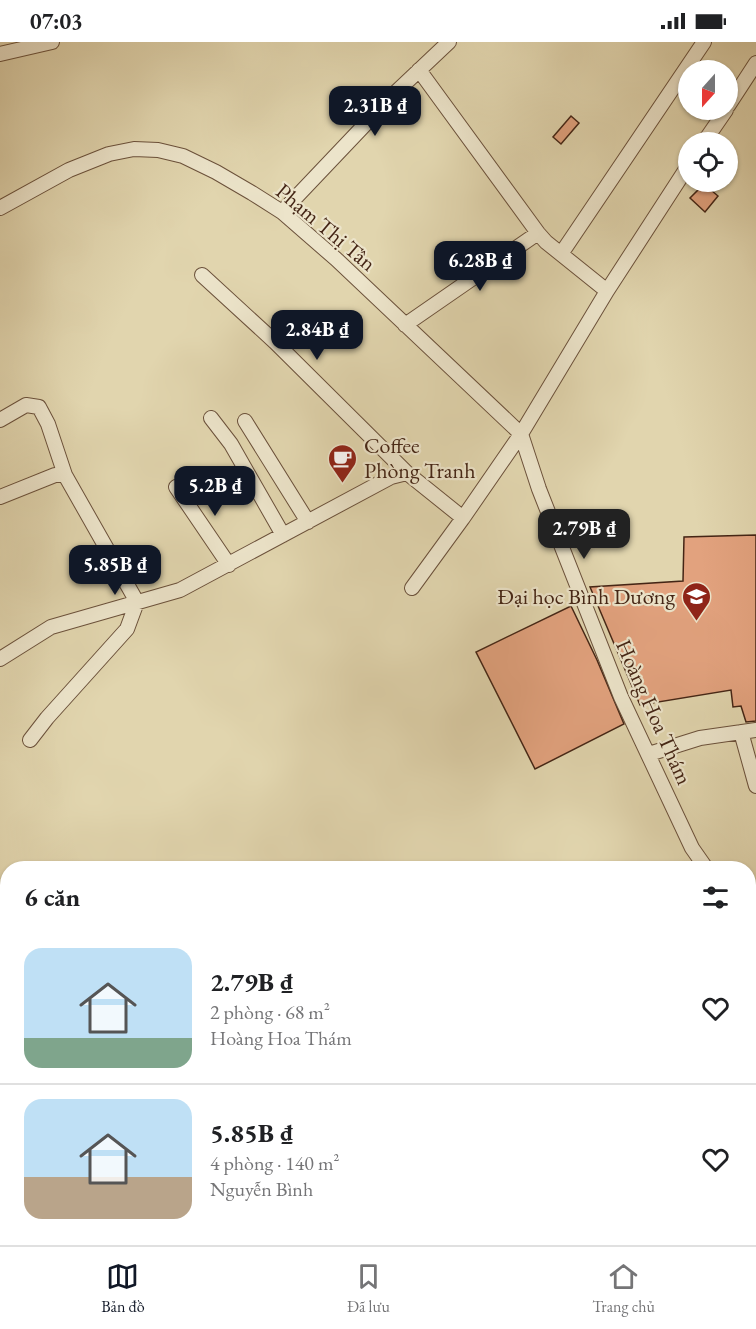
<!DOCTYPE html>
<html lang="vi">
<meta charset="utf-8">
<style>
:root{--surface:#fff;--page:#f2f2f2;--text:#202124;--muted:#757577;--line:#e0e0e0;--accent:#111827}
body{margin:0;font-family:"EB Garamond",serif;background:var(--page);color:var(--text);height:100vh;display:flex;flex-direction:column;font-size:22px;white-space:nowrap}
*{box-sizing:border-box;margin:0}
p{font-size:20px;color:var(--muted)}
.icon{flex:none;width:33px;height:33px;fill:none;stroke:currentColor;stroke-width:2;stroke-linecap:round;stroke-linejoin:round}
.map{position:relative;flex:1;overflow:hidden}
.side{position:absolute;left:0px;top:819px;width:756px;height:384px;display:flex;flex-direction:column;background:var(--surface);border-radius:24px 24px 0 0;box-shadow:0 2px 4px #0004}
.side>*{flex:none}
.needle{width:39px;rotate:201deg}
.buttons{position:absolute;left:678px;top:18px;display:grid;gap:12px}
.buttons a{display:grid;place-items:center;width:60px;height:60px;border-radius:50%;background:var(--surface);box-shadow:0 2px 4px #0004;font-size:30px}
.price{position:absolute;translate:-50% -51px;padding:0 14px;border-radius:12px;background:var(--accent);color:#fff;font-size:20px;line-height:39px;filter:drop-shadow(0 2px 3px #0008)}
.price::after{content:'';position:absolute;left:50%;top:36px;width:18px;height:14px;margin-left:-9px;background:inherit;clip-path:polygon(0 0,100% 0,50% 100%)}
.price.active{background:#222;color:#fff}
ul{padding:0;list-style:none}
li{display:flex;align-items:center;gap:18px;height:150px;padding:0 24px}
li+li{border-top:2px solid var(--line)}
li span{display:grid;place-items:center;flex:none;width:168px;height:120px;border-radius:18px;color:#555}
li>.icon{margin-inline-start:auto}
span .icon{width:72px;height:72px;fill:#fffc;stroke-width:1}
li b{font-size:26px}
h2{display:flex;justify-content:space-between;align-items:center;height:72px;padding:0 24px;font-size:26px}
.status{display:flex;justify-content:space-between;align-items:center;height:42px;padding:0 30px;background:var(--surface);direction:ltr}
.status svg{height:16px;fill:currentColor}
.tab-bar{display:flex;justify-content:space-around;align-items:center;height:84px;border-top:2px solid var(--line);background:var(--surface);font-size:16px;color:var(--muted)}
.tab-bar a{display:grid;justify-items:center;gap:3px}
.tab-bar .active{color:var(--accent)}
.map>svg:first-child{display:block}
</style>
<div class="status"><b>07:03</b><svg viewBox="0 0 49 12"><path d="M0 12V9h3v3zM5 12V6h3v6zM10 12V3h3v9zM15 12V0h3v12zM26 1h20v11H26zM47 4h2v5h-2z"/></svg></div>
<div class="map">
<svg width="756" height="1203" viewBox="0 0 756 1203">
<rect width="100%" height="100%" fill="#e1d5ae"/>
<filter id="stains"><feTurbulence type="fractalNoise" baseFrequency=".00333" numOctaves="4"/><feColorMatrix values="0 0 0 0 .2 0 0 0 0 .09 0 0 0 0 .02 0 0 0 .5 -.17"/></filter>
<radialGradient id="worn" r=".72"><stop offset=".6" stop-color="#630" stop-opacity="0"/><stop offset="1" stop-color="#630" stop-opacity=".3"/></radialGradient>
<path fill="#e2a27e" stroke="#442515" stroke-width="1.5" d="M 571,74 L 579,81 L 561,102 L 553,95 Z
M 704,142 L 718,154 L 705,170 L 690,156 Z
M 756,493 L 756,679 L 746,680 L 741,664 L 733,665 L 731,648 L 640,663 L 590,545 L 683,539 L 684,495 Z
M 571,564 L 597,618 L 624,682 L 535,727 L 476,610 Z"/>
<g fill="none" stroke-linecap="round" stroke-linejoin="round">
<defs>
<path id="minor" d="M 0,12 L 52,0
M 419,28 L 538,191 L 546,200 L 607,249
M 728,64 L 756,21
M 704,100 L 726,68
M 0,166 L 69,128 L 109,112 L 134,107 L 158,108 L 183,114 L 216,130 L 252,151 L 282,170 L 336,217 L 521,392 L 539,447 L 621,655 L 692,806 L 706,826
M 282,170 L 395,51 L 449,0
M 561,212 L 704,0
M 202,233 L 275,300 L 407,431
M 405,283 L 538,191
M 211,376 L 231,402 L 283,493
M 0,378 L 26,363 L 39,365 L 48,382 L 65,433
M 245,379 L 308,480
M 176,445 L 229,523
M 0,455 L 55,433 L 65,433 L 137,560 L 127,587 L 47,676 L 30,698
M 412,546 L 463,476 L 521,392 L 607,249 L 688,124
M 0,617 L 51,585 L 180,548 L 391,435 L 407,431 L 463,476
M 741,690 L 756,744
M 649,712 L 700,696 L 756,688
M 748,866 L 756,871
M 0,878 L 8,893
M 748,1054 L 756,1045
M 748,1181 L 754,1203
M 451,1196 L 452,1203
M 538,1196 L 539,1203
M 629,1196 L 629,1203
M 2,1203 L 52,1201 L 82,1202 L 100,1199 L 124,1201
M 122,1203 L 127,1198 L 169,1196
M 272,1203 L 273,1196"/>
</defs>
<use href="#minor" stroke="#6b513b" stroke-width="16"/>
<use href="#minor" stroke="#ece4ca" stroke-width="14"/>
</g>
<defs>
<symbol id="cafe-pin" viewBox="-11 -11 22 30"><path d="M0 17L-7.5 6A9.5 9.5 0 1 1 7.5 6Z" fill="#8f2418" stroke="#ece4ca"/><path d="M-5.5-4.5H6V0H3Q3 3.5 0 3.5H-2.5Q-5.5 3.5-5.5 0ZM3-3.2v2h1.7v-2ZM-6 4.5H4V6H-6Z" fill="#fff"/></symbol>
<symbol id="university-pin" viewBox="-11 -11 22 30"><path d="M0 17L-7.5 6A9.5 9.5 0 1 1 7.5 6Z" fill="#8f2418" stroke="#ece4ca"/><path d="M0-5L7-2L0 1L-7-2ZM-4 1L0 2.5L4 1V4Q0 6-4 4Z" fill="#fff"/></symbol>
</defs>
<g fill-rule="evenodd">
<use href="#cafe-pin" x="326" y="400" width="33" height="45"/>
<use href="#university-pin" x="680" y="538" width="33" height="45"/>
</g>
<g text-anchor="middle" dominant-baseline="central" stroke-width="4.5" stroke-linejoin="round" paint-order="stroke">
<g font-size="22" fill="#442515" stroke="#ece4ca">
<text transform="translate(326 185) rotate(40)">Phạm Thị Tân</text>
<text transform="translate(654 670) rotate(66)">Hoàng Hoa Thám</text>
</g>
<g font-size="22" fill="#442515" stroke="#ece4ca" text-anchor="start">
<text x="364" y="403">Coffee<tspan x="364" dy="25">Phòng Tranh</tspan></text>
<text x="675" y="554" text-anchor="end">Đại học Bình Dương</text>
</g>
</g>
<rect width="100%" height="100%" filter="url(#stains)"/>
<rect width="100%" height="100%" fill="url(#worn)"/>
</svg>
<div class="buttons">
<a><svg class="needle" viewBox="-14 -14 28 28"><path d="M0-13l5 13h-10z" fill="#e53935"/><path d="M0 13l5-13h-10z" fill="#757577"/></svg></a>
<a><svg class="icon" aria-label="locate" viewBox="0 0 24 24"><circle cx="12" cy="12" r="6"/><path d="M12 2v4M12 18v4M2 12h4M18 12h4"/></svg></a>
</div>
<b class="price" style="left:375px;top:95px">2.31B ₫</b>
<b class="price" style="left:480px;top:250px">6.28B ₫</b>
<b class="price" style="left:317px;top:319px">2.84B ₫</b>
<b class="price" style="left:215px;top:475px">5.2B ₫</b>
<b class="price active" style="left:584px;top:518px">2.79B ₫</b>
<b class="price" style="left:115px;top:554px">5.85B ₫</b>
<section class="side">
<h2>6 căn<svg class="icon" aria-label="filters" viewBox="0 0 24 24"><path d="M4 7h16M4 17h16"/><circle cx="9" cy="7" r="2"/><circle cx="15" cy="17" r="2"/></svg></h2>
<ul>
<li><span style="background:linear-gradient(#bfe0f5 75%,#7fa58c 0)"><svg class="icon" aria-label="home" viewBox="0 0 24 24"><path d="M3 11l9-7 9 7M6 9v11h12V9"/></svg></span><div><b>2.79B ₫</b><p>2 phòng · 68 m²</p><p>Hoàng Hoa Thám</p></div><svg class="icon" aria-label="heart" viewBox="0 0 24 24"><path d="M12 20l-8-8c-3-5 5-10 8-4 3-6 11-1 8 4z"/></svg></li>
<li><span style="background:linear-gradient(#bfe0f5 65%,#b9a48a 0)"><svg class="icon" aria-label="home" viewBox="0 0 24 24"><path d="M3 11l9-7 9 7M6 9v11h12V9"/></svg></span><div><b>5.85B ₫</b><p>4 phòng · 140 m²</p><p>Nguyễn Bình</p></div><svg class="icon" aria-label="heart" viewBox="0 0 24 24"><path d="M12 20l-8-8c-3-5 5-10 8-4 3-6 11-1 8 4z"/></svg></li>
</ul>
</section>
</div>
<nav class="tab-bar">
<a class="active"><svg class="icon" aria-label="map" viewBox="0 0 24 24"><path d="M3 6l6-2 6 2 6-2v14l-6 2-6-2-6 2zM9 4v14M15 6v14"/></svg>Bản đồ</a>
<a><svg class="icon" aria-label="saved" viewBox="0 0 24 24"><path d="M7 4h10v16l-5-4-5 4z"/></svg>Đã lưu</a>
<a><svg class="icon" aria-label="home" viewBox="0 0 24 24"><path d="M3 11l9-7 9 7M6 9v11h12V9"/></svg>Trang chủ</a>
</nav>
